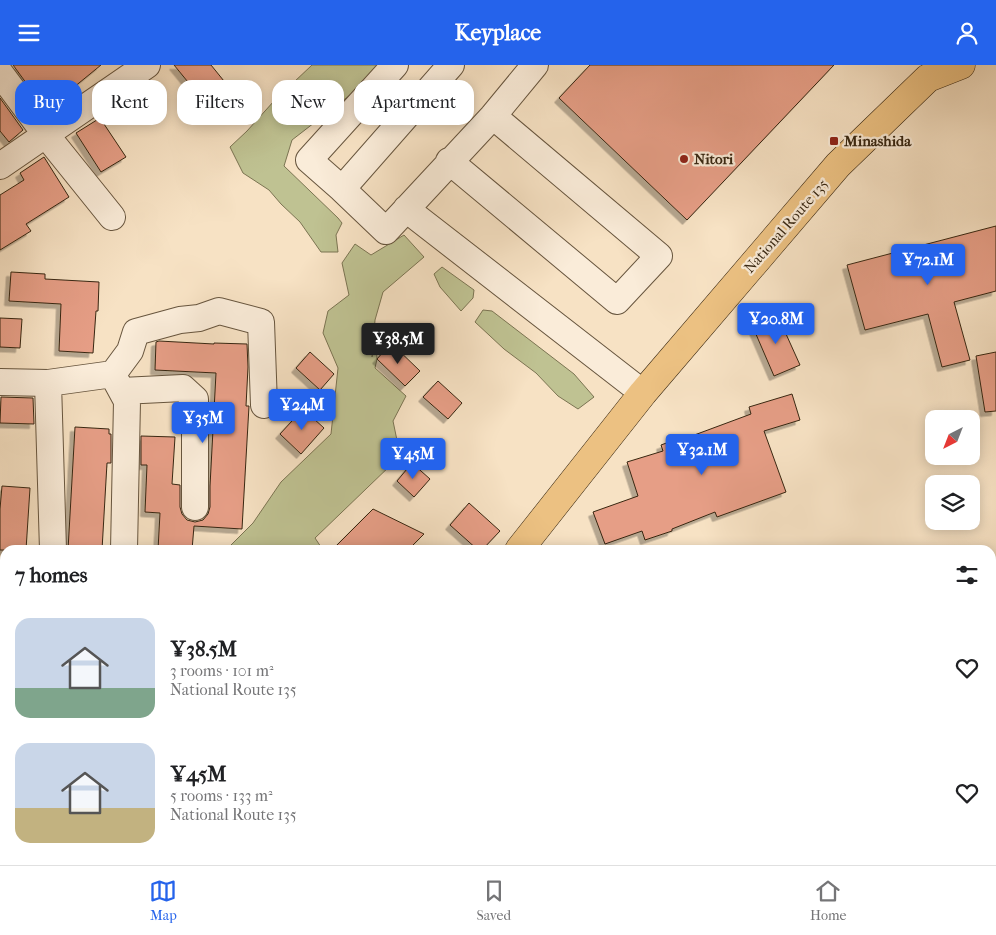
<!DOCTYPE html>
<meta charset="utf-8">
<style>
:root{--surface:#fff;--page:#f2f2f2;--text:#202124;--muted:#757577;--line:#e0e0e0;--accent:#2563eb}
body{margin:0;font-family:"IM FELL French Canon",serif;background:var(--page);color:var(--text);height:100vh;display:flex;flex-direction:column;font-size:19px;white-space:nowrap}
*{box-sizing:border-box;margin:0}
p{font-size:16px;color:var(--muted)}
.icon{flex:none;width:28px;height:28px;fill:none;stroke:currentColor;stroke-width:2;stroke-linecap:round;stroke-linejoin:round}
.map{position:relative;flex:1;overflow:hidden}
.drawer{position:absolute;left:0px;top:480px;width:996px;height:320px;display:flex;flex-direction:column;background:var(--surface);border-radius:15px 15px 0 0;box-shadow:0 2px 12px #0003}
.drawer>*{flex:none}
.hud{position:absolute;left:15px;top:15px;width:500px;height:45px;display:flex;gap:10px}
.needle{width:32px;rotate:222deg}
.tools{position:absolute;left:925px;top:345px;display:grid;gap:10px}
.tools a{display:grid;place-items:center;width:55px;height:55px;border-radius:10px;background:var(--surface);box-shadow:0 2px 12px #0003;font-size:25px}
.price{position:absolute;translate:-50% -42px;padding:0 11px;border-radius:5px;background:var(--accent);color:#fff;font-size:16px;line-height:32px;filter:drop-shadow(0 1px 2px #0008)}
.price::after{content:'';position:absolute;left:50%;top:30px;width:15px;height:11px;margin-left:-8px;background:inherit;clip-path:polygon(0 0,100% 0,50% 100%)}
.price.selected{background:#222;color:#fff}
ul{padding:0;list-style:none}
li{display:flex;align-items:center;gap:15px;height:125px;padding:0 15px}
li span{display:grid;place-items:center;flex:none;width:140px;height:100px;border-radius:15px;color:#555}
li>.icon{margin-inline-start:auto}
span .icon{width:60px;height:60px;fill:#fffc;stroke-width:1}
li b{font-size:21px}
h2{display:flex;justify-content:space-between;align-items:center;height:60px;padding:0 15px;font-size:21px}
.pill{padding:0 18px;border-radius:15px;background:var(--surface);box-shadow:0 2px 12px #0003;font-size:18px;line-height:45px}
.pill.selected{background:var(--accent);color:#fff}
header{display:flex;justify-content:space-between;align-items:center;height:65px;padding:0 15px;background:var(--accent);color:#fff;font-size:22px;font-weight:700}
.tab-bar{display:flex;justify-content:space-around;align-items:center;height:70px;border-top:1px solid var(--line);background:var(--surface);font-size:14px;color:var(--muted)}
.tab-bar a{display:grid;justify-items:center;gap:2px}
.tab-bar .selected{color:var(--accent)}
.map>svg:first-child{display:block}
</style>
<header><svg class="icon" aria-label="menu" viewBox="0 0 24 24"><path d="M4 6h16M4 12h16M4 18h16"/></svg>Keyplace<svg class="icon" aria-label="person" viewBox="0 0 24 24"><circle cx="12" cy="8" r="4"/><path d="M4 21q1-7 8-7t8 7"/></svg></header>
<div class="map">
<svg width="996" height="800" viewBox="0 0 996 800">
<defs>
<filter id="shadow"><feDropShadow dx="-4.5" dy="4.5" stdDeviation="0" flood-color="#0004"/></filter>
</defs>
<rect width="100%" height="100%" fill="#f7e2c4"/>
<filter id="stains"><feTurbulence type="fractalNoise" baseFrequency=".004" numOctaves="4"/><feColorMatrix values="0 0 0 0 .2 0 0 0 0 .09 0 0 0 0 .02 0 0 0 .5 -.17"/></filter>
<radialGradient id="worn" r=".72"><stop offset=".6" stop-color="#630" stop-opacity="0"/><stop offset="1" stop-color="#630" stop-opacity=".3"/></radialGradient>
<path fill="#bfc292" stroke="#7b7452" d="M 312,0 L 377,0 L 363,20 L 292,75 L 284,101 L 338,153 L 342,158 L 336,170 L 338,187 L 321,187 L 300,157 L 281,139 L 269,125 L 243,108 L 230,82 L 247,66 L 274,36 Z
M 404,170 L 424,192 L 383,227 L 375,255 L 372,292 L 376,277 L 377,294 L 375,303 L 406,331 L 393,356 L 399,385 L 393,398 L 315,473 L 323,485 L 226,485 L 253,458 L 281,417 L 331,369 L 338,303 L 323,268 L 328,246 L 349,230 L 342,198 L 355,179 L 371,190 Z
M 442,202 L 474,225 L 473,233 L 461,246 L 440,222 L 434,209 Z
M 483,245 L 492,246 L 574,309 L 594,332 L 578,344 L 558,331 L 536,308 L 504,284 L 475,257 Z
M 0,622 L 5,624 L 5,694 L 0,692 Z
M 141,795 L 226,795 L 223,800 L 140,800 Z"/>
<path fill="#e69e86" stroke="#372611" filter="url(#shadow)" d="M 13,0 L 101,0 L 46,45 Z
M 174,0 L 211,0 L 228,21 L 206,39 Z
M 590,0 L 834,0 L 687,155 L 559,33 Z
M 0,33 L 23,65 L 9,77 L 0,66 Z
M 100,53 L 126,92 L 101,107 L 76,68 Z
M 44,92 L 69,132 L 26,159 L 31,166 L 0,185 L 0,130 L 24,115 L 20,108 Z
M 996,161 L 996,226 L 954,237 L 970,295 L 942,302 L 928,249 L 865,265 L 847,200 Z
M 11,207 L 45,209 L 45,214 L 99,217 L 98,246 L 96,246 L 93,288 L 59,286 L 61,239 L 9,236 Z
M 777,249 L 800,300 L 774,311 L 752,260 Z
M 0,253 L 22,254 L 20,283 L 0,282 Z
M 159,276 L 214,279 L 214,278 L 247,279 L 248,302 L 246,341 L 249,341 L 242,464 L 194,461 L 192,485 L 158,485 L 160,448 L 145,447 L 147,400 L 141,400 L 141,371 L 175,372 L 172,419 L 180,420 L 180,442 L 182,449 L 187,455 L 195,457 L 203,455 L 208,449 L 210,442 L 210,421 L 216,308 L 155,305 L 156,277 Z
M 391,278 L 420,306 L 405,321 L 377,294 Z
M 310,287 L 334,309 L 320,325 L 296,303 Z
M 996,287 L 996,346 L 985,347 L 976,291 Z
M 438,316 L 462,338 L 448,354 L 423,332 Z
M 792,329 L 800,355 L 764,366 L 786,427 L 717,452 L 715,447 L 672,464 L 672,466 L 645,475 L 642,466 L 605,479 L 593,447 L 638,431 L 627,397 L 663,386 L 661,380 L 688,370 L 689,372 L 751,349 L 749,342 Z
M 1,332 L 33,333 L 34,359 L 0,358 Z
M 303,344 L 324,363 L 301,389 L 280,369 Z
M 75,362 L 109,364 L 109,369 L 111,369 L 111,398 L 107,398 L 102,485 L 68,485 Z
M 412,398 L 430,414 L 414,432 L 397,416 Z
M 2,421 L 30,423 L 26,485 L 0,485 L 0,444 Z
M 469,438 L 500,466 L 482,485 L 478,485 L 450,460 Z
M 373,444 L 424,469 L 408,485 L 332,485 Z"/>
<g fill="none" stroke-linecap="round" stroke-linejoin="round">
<defs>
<path id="minor" d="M 451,0 L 342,124 L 386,166 L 493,51 L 535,0
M 0,8 L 46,70 L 112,152
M 449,96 L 617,236 L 659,191 L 493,51
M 0,101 L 147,0
M 342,124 L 309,95 L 395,0
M 406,144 L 643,328
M 114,312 L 127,336 L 124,485
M 0,317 L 48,318 L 113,309 L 130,286 L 136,267 L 180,255 L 199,253 L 219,246 L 261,257 L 264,340
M 48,318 L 53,485
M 122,326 L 183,323 L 195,334 L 195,442
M 611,795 L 613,800
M 376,800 L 380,795
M 459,800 L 461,795"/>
<path id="highway" d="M 519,485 L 643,328 L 838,100 L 928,13 L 961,0
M 249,800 L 254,795"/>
</defs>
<use href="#minor" stroke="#67553e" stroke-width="28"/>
<use href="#highway" stroke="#372611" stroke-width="29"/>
<use href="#minor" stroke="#faecd9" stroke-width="26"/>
<use href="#highway" stroke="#ecc182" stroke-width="28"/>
<path stroke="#372611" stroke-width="4" stroke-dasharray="9 9" stroke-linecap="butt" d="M 0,604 L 5,607"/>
</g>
<g fill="#8f2418" stroke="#faecd9" stroke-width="2">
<rect x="829" y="71" width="10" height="10" rx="2.5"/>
<circle cx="684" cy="94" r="5"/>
</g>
<g text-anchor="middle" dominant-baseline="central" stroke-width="4.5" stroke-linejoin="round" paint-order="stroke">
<g font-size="15" font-weight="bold" fill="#372611" stroke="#faecd9" text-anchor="start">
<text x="844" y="76">Minashida</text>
<text x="694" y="94">Nitori</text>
</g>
<g font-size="15" fill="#372611" stroke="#faecd9">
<text transform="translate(786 161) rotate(-49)">National Route 135</text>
</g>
</g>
<rect width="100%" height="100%" filter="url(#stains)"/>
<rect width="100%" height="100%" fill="url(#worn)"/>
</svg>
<div class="tools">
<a><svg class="needle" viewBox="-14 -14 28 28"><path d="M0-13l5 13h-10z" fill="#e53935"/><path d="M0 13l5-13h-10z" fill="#757577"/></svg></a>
<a><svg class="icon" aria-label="layers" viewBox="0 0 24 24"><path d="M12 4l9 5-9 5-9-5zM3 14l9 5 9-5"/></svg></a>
</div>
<b class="price" style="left:928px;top:221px">¥72.1M</b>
<b class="price" style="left:776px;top:280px">¥20.8M</b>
<b class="price selected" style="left:398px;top:300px">¥38.5M</b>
<b class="price" style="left:302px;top:366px">¥24M</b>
<b class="price" style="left:203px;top:379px">¥35M</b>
<b class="price" style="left:702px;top:411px">¥32.1M</b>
<b class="price" style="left:413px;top:415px">¥45M</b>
<div class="hud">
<a class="pill selected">Buy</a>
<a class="pill">Rent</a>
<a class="pill">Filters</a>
<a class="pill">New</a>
<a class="pill">Apartment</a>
</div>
<section class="drawer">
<h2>7 homes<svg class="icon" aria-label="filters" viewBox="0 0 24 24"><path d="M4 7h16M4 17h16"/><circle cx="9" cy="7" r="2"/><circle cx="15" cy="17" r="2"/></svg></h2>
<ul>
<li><span style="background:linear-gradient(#c9d6e8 70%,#7fa58c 0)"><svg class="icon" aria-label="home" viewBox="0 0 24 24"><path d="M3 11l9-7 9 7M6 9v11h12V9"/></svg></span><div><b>¥38.5M</b><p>3 rooms · 101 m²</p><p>National Route 135</p></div><svg class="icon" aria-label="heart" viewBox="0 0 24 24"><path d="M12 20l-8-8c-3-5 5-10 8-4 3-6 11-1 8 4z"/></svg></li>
<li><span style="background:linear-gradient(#c9d6e8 65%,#c2b280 0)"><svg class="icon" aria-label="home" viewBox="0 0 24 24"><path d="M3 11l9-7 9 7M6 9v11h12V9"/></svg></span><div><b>¥45M</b><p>5 rooms · 133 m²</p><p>National Route 135</p></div><svg class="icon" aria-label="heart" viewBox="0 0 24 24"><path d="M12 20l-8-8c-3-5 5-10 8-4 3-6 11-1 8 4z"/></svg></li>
</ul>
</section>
</div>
<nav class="tab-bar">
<a class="selected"><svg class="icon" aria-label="map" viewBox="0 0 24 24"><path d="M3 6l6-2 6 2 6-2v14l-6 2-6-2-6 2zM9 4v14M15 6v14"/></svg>Map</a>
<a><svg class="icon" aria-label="saved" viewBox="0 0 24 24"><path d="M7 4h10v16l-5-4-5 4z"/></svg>Saved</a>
<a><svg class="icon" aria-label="home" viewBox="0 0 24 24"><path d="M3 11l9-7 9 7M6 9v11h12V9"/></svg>Home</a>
</nav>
